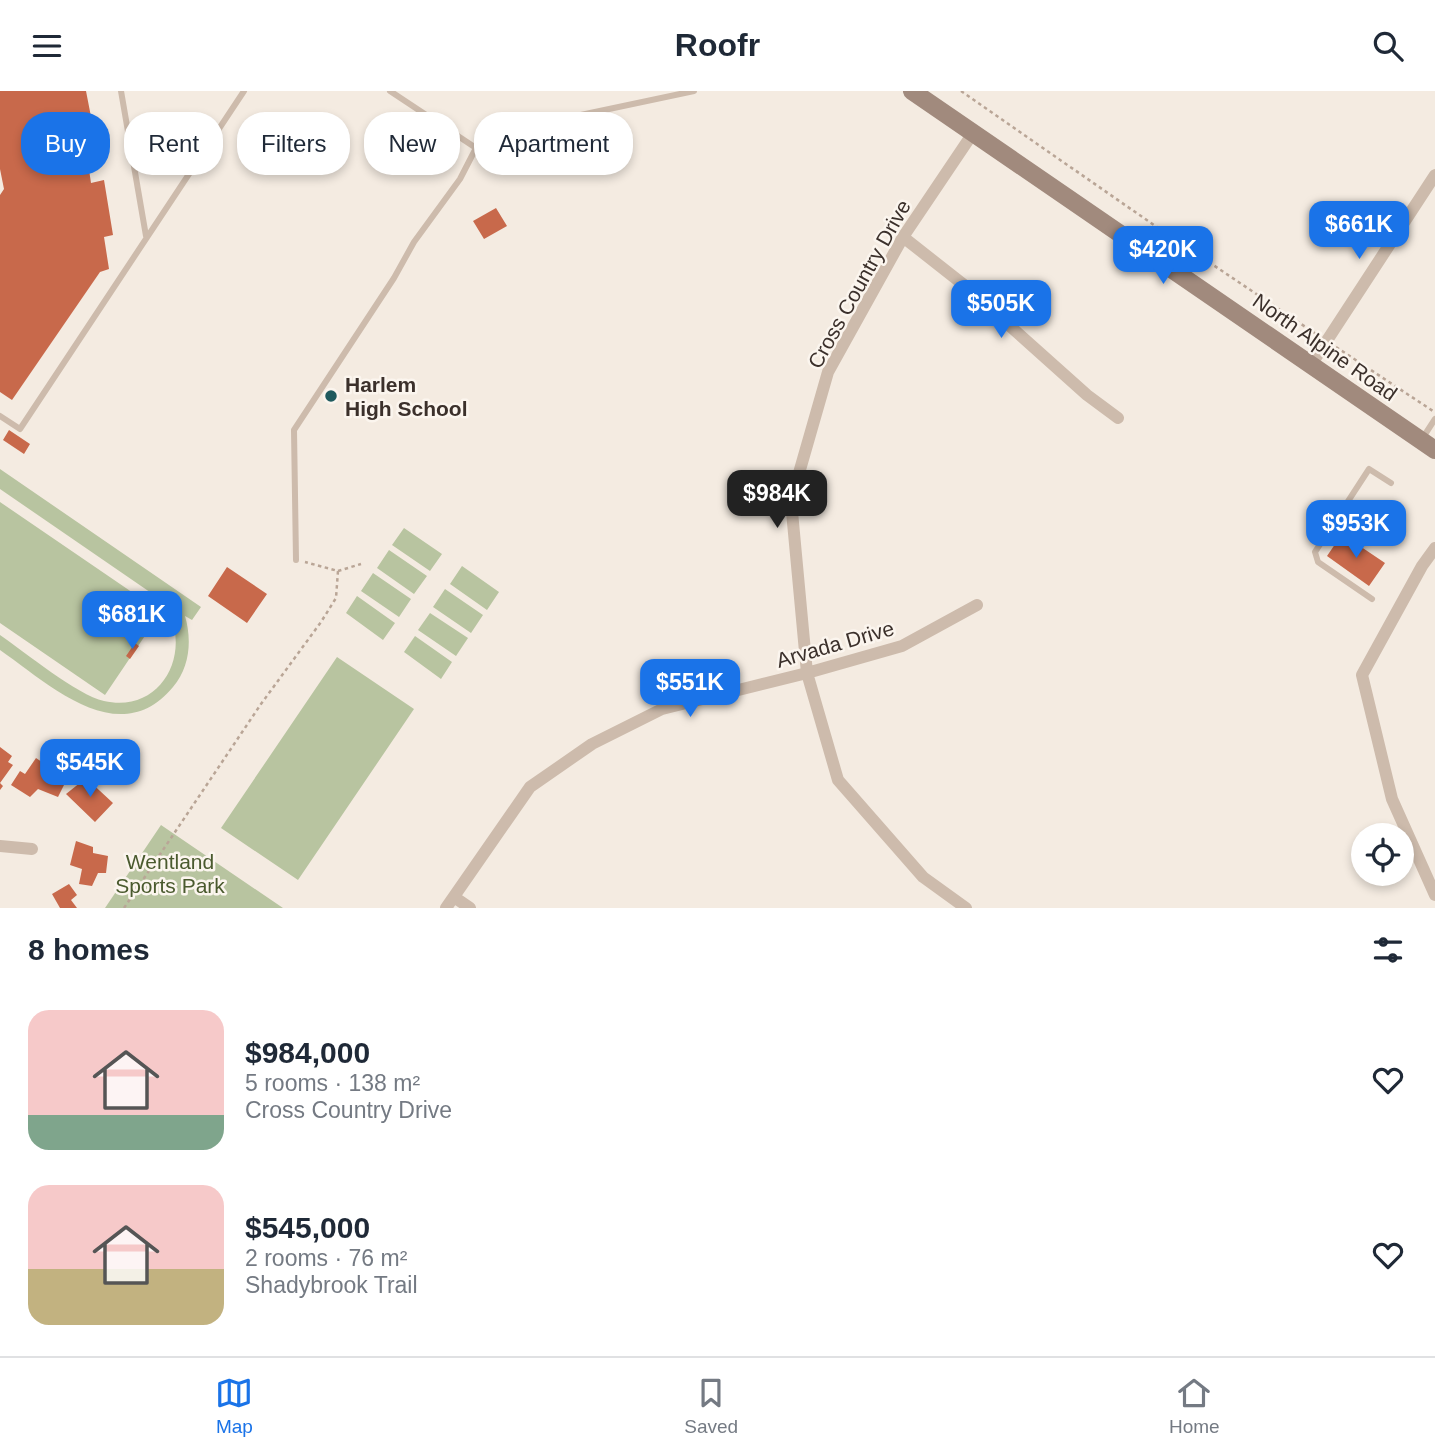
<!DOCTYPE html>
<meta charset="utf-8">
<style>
:root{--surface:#fff;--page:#f6f6f7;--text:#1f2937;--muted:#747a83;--line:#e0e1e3;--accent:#1a73e8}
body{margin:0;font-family:Helvetica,sans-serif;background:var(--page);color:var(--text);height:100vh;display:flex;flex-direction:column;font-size:26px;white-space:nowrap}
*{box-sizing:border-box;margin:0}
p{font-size:23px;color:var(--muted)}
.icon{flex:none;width:38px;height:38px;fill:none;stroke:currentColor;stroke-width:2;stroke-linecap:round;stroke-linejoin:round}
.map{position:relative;height:817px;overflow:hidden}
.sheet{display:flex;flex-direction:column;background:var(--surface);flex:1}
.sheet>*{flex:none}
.hud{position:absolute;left:21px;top:21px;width:700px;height:63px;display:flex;gap:14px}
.tools{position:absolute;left:1351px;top:732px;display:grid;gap:14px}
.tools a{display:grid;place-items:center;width:63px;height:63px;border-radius:50%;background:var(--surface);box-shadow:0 4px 10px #0003;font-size:35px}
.price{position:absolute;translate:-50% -60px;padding:0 16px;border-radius:14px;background:var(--accent);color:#fff;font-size:23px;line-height:46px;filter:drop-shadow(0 2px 4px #0008)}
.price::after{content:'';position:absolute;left:50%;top:42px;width:21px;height:16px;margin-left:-10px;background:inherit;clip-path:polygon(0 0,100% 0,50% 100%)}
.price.active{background:#222;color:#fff}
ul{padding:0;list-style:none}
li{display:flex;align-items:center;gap:21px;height:175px;padding:0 28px}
li span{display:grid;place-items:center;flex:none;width:196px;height:140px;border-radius:21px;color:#555}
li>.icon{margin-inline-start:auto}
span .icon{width:84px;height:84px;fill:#fffc;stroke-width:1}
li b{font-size:30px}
h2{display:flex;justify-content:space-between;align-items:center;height:84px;padding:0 28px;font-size:30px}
.tag{padding:0 24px;border-radius:28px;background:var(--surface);box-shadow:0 4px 10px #0003;font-size:24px;line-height:63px}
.tag.active{background:var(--accent);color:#fff}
header{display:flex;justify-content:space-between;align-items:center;height:91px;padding:0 28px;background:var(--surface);font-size:32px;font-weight:600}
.tab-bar{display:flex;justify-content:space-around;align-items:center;height:98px;border-top:2px solid var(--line);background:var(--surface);font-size:19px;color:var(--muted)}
.tab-bar a{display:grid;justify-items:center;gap:4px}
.tab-bar .active{color:var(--accent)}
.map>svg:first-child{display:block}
</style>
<header><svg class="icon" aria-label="menu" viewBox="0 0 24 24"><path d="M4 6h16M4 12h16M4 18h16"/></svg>Roofr<svg class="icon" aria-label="search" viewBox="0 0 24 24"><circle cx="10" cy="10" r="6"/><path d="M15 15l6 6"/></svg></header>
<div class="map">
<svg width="1435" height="817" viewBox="0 0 1435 817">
<rect width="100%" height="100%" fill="#f4ebe1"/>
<path fill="#b8c4a0" d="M 0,378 L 201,516 L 192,529 L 185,525 C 192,549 190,576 173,596 C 119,661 49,593 0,559 L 0,544 C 25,561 77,604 104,610 C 165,624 197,553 160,508 L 0,398 Z
M 0,411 L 161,521 L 105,604 L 0,532 Z
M 404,437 L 442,463 L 430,480 L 392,454 Z
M 389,459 L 427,485 L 414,503 L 377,477 Z
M 462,475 L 499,501 L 487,519 L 450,493 Z
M 373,482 L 411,508 L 399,526 L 361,500 Z
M 445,498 L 483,524 L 471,542 L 433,516 Z
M 357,505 L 395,532 L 383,549 L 346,522 Z
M 430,522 L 468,547 L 456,565 L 418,539 Z
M 415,545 L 452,571 L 441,588 L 404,561 Z
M 337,566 L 414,618 L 298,789 L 221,737 Z
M 161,734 L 283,817 L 105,817 Z"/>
<path fill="#c8694b" d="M 0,0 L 86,0 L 93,36 L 83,38 L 91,92 L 104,89 L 113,144 L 104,146 L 109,178 L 100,181 L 12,309 L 0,301 L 0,104 L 4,98 L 0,78 Z
M 496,117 L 507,135 L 484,148 L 473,130 Z
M 9,339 L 30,353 L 24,363 L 3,349 Z
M 1342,443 L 1385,472 L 1369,495 L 1327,465 Z
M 227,476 L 267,503 L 247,532 L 208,505 Z
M 135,552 L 139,555 L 130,568 L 126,565 Z
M 0,656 L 12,665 L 8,671 L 13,674 L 0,692 L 3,695 L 0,699 Z
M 36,667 L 67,688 L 58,706 L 38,698 L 30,706 L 11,694 L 20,680 L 25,683 Z
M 86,687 L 113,712 L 95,731 L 66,703 Z
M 76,750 L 93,756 L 93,762 L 108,765 L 106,782 L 98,782 L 92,795 L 79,793 L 82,778 L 70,774 Z
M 69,793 L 77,804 L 71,809 L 77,817 L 60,817 L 52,803 Z"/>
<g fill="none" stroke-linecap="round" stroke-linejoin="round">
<path stroke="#b9a596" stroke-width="2.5" stroke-dasharray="3.5 3.5" stroke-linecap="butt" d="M 961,0 L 1161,139 L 1316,243
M 1336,256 L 1433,320
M 338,480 L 361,473
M 124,817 L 261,613 L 321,531 L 336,507 L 338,480 L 305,471"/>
<path stroke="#cdbbac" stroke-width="6" d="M 121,0 L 146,145
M 390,0 L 476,57 L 500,41 L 694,0
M 0,325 L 20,338 L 244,0
M 1422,348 L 1435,328
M 296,469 L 294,339 L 394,187 L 414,151 L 460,88 L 476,57
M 1372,508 L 1318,471 L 1315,461 L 1369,378 L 1391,392"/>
<path stroke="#cdbbac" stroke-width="12" d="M 903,146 L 964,194 L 1087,304 L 1118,327
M 1311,274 L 1435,84
M 1435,457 L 1422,475 L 1362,584 L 1392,708 L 1435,804
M 0,755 L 32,758
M 454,806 L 470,817
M 446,817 L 530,696 L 592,653 L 662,618 L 807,582 L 902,555 L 977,514
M 966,817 L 923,786 L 838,689 L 807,582 L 791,410 L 828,281 L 903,146 L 973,42"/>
<path stroke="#a18a7d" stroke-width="18" d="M 912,0 L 1435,359"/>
</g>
<circle fill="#1f5a5e" stroke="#fbf5ee" stroke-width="2.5" cx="331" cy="305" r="7"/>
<g text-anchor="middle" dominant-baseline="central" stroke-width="5" stroke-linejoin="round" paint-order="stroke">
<g font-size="21" fill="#3b302b" stroke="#fbf5ee">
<text transform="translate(859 193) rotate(-61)">Cross Country Drive</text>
<text transform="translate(1325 256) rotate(35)">North Alpine Road</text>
<text transform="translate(835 553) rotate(-16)">Arvada Drive</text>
</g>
<g font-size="21" font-weight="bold" fill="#3b302b" stroke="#fbf5ee" text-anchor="start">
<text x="345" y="293">Harlem<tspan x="345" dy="24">High School</tspan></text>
</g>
<g font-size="21" fill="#4a5a2e" stroke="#fbf5ee">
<text x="170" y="770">Wentland<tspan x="170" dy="24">Sports Park</tspan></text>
</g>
</g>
</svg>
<div class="tools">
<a><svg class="icon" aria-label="locate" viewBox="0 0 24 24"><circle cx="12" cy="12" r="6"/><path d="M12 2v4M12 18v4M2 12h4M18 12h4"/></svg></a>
</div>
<b class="price" style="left:1359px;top:170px">$661K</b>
<b class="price" style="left:1163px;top:195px">$420K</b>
<b class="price" style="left:1001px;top:249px">$505K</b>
<b class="price active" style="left:777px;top:439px">$984K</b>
<b class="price" style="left:1356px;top:469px">$953K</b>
<b class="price" style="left:132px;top:560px">$681K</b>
<b class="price" style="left:690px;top:628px">$551K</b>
<b class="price" style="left:90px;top:708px">$545K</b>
<div class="hud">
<a class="tag active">Buy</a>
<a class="tag">Rent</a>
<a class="tag">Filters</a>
<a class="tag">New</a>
<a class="tag">Apartment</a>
</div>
</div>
<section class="sheet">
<h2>8 homes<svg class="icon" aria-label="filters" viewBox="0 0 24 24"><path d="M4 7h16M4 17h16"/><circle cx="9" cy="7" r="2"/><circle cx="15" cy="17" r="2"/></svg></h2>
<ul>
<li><span style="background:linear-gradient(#f6c9c9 75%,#7fa58c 0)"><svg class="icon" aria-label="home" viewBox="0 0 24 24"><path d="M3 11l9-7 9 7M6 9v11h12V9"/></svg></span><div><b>$984,000</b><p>5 rooms · 138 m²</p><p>Cross Country Drive</p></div><svg class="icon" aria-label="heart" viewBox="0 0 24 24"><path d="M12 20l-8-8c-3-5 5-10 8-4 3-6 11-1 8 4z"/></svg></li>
<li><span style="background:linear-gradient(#f6c9c9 60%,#c2b280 0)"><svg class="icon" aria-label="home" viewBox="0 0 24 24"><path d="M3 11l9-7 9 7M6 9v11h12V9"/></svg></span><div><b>$545,000</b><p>2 rooms · 76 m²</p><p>Shadybrook Trail</p></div><svg class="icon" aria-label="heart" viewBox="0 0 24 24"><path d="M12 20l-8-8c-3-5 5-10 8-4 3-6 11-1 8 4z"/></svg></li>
</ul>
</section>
<nav class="tab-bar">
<a class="active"><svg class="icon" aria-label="map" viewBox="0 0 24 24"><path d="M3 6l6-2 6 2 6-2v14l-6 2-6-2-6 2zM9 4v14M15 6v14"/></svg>Map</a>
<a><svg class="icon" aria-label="saved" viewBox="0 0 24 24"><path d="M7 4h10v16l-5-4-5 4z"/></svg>Saved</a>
<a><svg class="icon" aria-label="home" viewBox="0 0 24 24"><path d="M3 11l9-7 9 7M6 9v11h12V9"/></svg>Home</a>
</nav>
